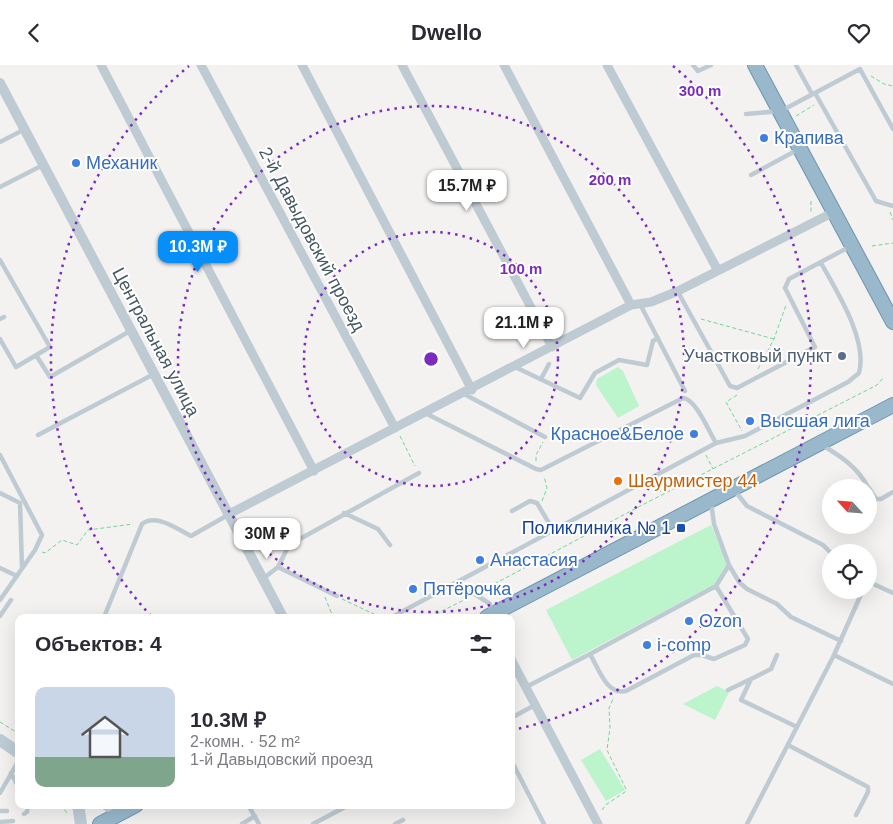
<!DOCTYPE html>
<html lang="ru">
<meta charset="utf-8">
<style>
:root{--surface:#fff;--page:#f2f2f3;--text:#2b2b33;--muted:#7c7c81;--accent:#068ef9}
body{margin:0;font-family:Helvetica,sans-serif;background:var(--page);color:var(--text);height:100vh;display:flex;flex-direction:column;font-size:19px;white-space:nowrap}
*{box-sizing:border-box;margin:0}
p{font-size:16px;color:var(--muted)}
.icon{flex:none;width:28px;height:28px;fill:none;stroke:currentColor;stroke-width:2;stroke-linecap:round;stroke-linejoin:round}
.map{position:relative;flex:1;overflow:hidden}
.details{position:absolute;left:15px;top:549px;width:500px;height:195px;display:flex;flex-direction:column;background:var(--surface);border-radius:10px;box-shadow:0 5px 20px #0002}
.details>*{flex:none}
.needle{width:32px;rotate:296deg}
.fabs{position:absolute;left:822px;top:414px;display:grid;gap:10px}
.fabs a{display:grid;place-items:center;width:55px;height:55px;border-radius:50%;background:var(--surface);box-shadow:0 5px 20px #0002;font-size:25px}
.price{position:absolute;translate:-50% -42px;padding:0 11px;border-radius:10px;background:#fff;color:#222;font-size:16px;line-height:32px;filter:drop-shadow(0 1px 2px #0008)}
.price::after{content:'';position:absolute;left:50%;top:30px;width:15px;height:11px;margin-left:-8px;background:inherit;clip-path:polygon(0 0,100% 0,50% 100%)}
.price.active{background:var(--accent);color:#fff}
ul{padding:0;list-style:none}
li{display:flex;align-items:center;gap:15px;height:125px;padding:0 20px}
li span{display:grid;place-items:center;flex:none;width:140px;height:100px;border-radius:10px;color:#555}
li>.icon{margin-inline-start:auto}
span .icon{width:60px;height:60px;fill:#fffc;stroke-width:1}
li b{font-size:21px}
h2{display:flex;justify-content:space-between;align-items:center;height:60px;padding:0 20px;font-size:21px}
header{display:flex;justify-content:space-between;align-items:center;height:65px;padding:0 20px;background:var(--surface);font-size:22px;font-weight:800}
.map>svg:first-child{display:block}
</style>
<header><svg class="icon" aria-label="back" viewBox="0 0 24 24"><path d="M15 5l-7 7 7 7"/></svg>Dwello<svg class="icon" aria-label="heart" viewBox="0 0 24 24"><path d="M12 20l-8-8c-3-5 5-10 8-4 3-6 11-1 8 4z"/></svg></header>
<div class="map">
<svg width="893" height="759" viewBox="0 0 893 759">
<rect width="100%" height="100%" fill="#f4f1f1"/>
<path fill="#bcf4cb" d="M 618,302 L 623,306 L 639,341 L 618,353 L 596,320 L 597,314 Z
M 711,460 L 727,499 L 715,519 L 572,595 L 546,545 Z
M 717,621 L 729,627 L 715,655 L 683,639 Z
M 600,684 L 625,725 L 606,736 L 581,695 Z"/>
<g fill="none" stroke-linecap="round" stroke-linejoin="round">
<defs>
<path id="trunk" d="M 755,0 L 893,257
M 487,552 L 893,340
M 100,759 L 136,740"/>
</defs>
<use href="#trunk" stroke="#6f96b0" stroke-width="16"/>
<path stroke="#70d798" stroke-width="1" stroke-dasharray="4 2.5" stroke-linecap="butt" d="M 871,11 L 884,19 L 893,21
M 796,51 L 814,40
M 811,136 L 811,149
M 890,147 L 893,155
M 872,181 L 893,178
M 701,254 L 774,274
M 758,304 L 774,274 L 786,240
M 737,330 L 726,337 L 742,366
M 400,371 L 415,401
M 706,390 L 713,404
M 536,396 L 536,390 L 543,377
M 655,418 L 662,429
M 542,436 L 547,423 L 544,411
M 42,487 L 45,488 L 62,475 L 77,480 L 88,465 L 133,459
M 483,525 L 644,439 L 877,320 L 883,313
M 325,532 L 333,552
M 342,534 L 380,552
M 367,552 L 372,549
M 430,552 L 468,533
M 0,657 L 19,669
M 60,740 L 68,749
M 602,745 L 607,739 L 625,727 L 626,724 L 607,685 L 610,663 L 609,643 L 614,632"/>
<path stroke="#becbd2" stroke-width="4.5" d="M 693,0 L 698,6 L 711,0
M 796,0 L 812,29
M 815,28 L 876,136 L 893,141
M 746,49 L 781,46 L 860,4 L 893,64
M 0,77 L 25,64
M 751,110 L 799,84
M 0,122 L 43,100
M 0,195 L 50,282 L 16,302 L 0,274
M 678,227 L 730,321 L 737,323 L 815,282 L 785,223 L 789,214 L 851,181
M 640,239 L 685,326
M 0,254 L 4,252
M 36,290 L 50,312 L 130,266
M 515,302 L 580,333 L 595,308 L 619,295 L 647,300 L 653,276 L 658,273
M 541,314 L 549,299
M 464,329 L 545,372
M 425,348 L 536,404 L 541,405 L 683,333 C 696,334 709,367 716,378
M 38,370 L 154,309
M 822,380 C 842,392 857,402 868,422
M 0,390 L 42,470 L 35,485 L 0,535
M 869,423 L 876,434 L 881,434 L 893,427
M 735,426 L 747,441 L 823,480 L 831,488
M 0,428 L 20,438 L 22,502
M 711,437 L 714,459 L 729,500 L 716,521
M 512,446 L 530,436 L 537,438 L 553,465
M 344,448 L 378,464 L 390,480
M 729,500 L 739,517 L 747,524 L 777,539 L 791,552 L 841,576
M 278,502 L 337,531
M 0,503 L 17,511
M 264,513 L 278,502 L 289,480 L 419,408
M 869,517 L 893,528
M 458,518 L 490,539 L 491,546
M 0,551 L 11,535
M 104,552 L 142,459 C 156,448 177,464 191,471 L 228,450
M 392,552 L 716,378 L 745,371 L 848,317 L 859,308 C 868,275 837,227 821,198
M 777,590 L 771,604 L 751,614 L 741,635 L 797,662
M 834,590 L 893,619
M 526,622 L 590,589 C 599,604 606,630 626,626 L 694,590 L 702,590 L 714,594 L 745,580 L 748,574 L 716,521 L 590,589
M 728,625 L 751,614
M 511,653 L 535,640
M 788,680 L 868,722 L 868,727 L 856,750
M 511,695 L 544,759
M 11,708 L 19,723
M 0,728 L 19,695
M 248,740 L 259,759
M 0,746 L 7,746
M 24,749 L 27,747 L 28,740
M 0,757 L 13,756
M 242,759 L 255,751
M 313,759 L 349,740
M 395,759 L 403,755
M 747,759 L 834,590 L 863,525"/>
<path stroke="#becbd2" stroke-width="9" d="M 101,0 L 314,406
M 201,0 L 395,363
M 302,0 L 472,325
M 402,0 L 552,282
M 504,0 L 631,240
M 607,0 L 717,204
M 229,449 L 631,240 L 651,237 L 678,226 L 834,147
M 511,594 L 598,759"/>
<path stroke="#becbd2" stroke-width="10" d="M 0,18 L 283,552"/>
<path stroke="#bdcdd7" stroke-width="12" d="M 0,675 L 19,688
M 78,740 L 81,759
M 107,740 L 122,748"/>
<use href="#trunk" stroke="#99b8cc" stroke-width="14"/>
</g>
<g fill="none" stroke="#7b2cbf" stroke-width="2.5" stroke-dasharray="2.5 5">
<circle cx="431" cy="294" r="127"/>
<circle cx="431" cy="294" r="253"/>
<path d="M151 551A380 380 0 0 1 189 1M673 1A380 380 0 0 1 513 665"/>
</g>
<g fill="#3f7fe0" stroke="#fff" stroke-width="2">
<circle cx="764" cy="73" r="5"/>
<circle cx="76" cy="98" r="5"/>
<circle cx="750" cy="356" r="5"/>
<circle cx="694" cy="369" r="5"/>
<circle cx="480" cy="495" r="5"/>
<circle cx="413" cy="524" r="5"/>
<circle cx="689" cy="556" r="5"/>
<circle cx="647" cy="580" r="5"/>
</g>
<circle fill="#5c6f8a" stroke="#fff" stroke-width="2" cx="842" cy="291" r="5"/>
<circle fill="#e8710a" stroke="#fff" stroke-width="2" cx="618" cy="416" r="5"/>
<rect fill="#1a4fb4" stroke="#fff" stroke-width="2" x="676" y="458" width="10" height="10" rx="2.5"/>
<g text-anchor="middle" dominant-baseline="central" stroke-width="4" stroke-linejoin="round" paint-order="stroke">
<g font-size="18" fill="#366cbe" stroke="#fff" text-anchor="start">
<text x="774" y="73">Крапива</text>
<text x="86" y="98">Механик</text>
<text x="760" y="356">Высшая лига</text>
<text x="684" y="369" text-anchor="end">Красное&amp;Белое</text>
<text x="490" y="495">Анастасия</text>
<text x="423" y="524">Пятёрочка</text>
<text x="699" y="556">Ozon</text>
<text x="657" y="580">i-comp</text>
</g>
<g font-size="18" fill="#475861" stroke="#fff">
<text transform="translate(312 174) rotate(62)">2-й Давыдовский проезд</text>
<text transform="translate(156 277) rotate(62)">Центральная улица</text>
</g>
<g font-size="18" fill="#4e5e75" stroke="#fff" text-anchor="end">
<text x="832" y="291">Участковый пункт</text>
</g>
<g font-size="18" fill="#c56008" stroke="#fff" text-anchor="start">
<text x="628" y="416">Шаурмистер 44</text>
</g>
<g font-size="18" fill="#164399" stroke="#fff" text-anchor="end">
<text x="671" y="463">Поликлиника № 1</text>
</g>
</g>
<circle cx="431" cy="294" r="8" fill="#7b2cbf" stroke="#fff" stroke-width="2.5"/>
<g font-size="15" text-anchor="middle" font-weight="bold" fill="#7b2cbf" stroke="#fff" stroke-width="4" stroke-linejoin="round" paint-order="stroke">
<text x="700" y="31">300 m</text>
<text x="610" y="120">200 m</text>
<text x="521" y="209">100 m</text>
</g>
</svg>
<div class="fabs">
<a><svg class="needle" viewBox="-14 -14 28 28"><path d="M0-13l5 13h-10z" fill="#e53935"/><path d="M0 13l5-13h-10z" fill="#7c7c81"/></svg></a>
<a><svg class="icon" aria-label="locate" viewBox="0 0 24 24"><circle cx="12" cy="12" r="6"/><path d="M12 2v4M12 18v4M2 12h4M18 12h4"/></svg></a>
</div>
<b class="price" style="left:467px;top:147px">15.7M ₽</b>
<b class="price active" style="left:198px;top:208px">10.3M ₽</b>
<b class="price" style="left:524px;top:284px">21.1M ₽</b>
<b class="price" style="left:267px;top:495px">30M ₽</b>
<section class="details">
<h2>Объектов: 4<svg class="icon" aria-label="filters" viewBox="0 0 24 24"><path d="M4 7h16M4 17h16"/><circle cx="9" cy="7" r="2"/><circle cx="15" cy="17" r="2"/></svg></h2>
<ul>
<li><span style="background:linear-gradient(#c9d6e8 70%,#7fa58c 0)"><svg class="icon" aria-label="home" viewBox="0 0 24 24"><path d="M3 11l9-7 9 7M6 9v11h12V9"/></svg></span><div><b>10.3M ₽</b><p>2-комн. · 52 m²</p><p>1-й Давыдовский проезд</p></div></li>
</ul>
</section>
</div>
